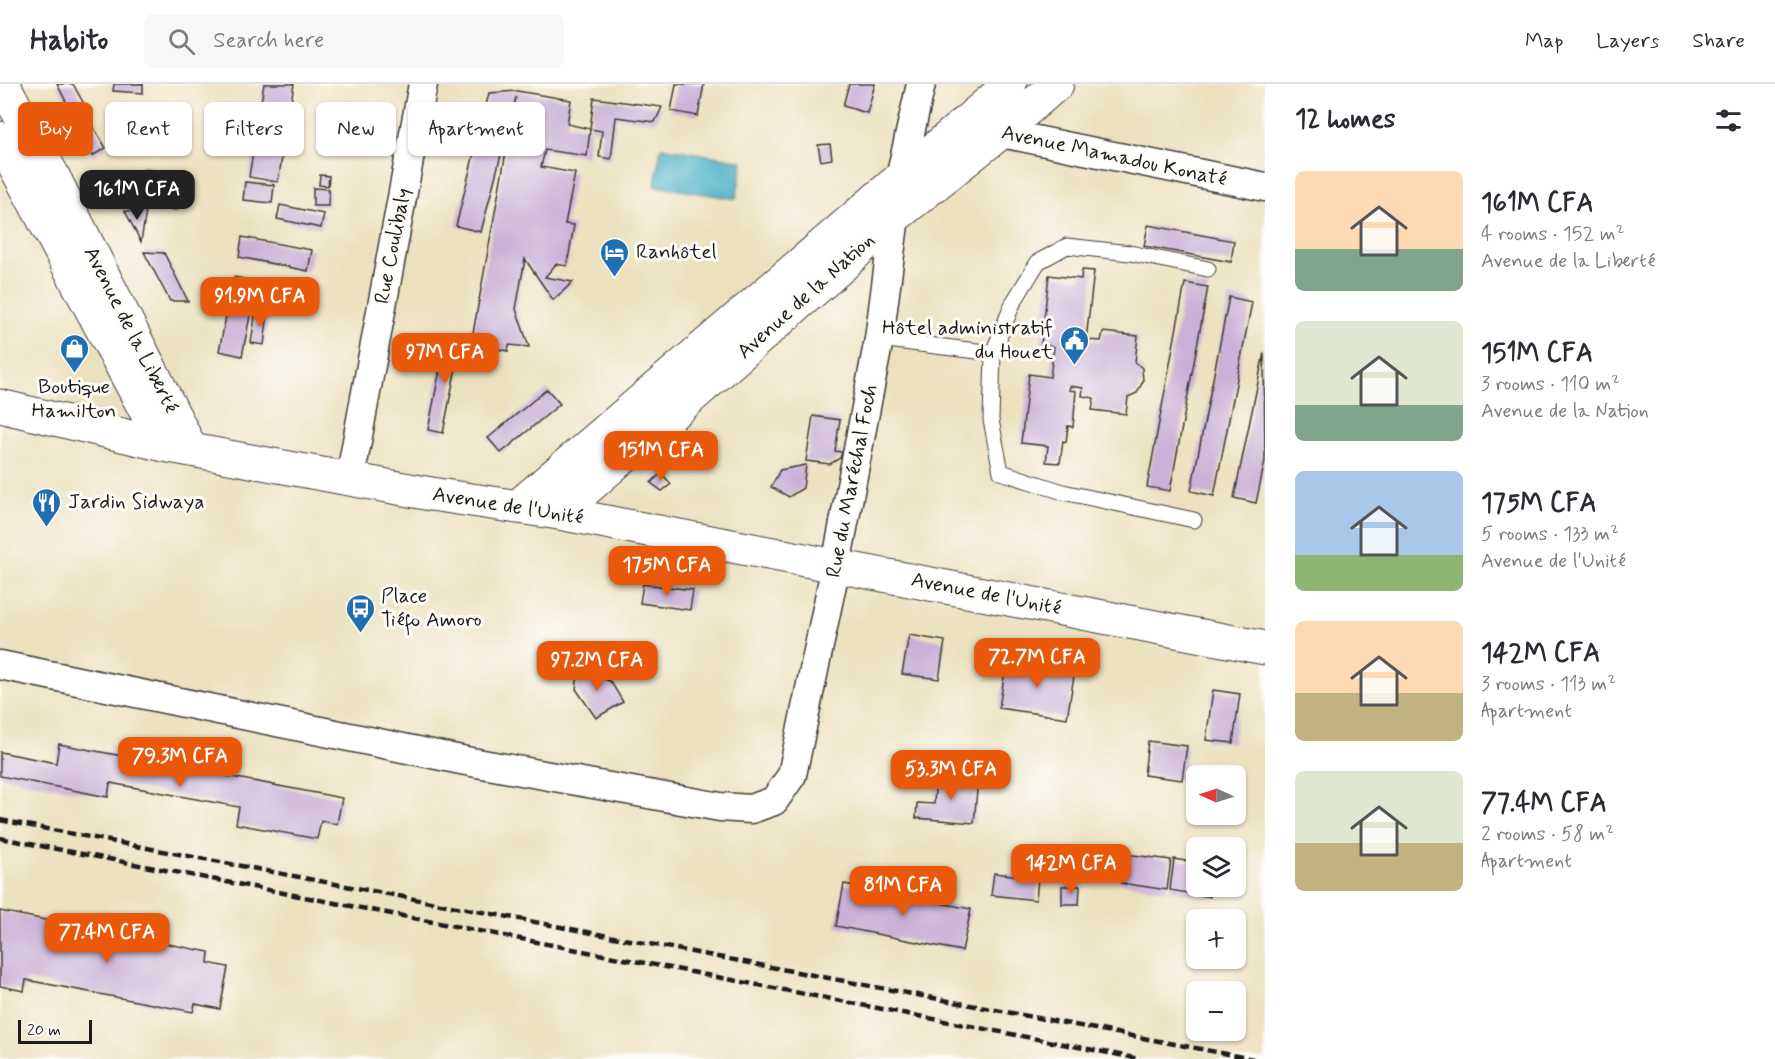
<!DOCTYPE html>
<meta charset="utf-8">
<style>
:root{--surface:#fff;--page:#f7f7f7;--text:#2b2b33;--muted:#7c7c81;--line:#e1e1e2;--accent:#ea580c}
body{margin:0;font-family:Mynerve,sans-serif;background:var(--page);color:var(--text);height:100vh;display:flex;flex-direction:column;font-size:22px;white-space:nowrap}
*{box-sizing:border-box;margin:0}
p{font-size:20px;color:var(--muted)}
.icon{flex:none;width:33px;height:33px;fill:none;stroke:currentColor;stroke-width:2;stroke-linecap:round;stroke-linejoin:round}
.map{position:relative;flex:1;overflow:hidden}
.side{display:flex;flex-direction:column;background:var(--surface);width:510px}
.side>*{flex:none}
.banner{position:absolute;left:18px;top:18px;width:570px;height:54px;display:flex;gap:12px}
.needle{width:39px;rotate:273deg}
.controls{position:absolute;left:1186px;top:681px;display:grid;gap:12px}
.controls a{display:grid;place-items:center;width:60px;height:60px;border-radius:9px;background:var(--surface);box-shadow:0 2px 4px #0004;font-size:30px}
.scale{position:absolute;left:18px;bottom:15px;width:74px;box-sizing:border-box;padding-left:6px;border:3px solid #1c1c1c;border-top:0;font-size:16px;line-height:21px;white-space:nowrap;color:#1c1c1c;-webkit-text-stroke:4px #fdfcf7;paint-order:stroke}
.price{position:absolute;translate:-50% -51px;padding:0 14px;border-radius:12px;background:var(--accent);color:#fff;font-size:20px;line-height:39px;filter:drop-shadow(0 2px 3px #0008)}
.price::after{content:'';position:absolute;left:50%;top:36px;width:18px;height:14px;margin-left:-9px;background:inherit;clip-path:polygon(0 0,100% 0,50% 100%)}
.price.current{background:#222;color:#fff}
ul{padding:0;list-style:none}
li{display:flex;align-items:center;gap:18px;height:150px;padding:0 30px}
li span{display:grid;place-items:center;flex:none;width:168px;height:120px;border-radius:9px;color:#555}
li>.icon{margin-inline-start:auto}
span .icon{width:72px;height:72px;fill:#fffc;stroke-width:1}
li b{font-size:26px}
h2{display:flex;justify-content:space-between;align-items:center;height:72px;padding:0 30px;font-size:26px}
.chip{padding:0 21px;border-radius:9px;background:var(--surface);box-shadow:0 2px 4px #0004;font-size:21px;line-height:54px}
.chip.current{background:var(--accent);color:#fff}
header{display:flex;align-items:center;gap:36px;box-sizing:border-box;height:84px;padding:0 30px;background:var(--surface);border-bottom:2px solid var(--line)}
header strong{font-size:28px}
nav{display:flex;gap:33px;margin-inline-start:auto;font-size:21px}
.search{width:420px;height:54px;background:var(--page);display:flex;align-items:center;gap:15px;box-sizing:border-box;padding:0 21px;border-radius:9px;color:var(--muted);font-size:22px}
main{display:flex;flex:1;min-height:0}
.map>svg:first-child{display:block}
</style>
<header>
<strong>Habito</strong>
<div class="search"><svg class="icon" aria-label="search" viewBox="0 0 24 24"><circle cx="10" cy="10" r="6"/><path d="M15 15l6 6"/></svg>Search here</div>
<nav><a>Map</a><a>Layers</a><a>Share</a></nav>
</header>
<main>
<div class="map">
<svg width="1265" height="975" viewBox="0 0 1265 975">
<rect width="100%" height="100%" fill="#fdfcf7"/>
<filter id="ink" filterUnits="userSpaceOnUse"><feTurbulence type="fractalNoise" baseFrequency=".0167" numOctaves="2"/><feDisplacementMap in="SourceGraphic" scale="12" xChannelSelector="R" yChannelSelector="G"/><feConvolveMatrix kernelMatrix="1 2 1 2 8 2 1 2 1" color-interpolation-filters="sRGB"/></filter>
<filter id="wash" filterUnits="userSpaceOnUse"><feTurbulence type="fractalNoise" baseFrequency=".008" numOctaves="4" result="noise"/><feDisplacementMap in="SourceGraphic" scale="24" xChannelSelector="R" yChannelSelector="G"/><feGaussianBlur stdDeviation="1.35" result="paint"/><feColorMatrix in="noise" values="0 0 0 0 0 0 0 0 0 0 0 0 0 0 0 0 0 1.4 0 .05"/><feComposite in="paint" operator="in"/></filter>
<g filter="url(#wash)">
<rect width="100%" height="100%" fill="#ece1bf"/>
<path fill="#45adc5" stroke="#306470" stroke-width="1.5" d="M 661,63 L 743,77 L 736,115 L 655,102 Z"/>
<g id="blocks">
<path fill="#cbb0d7" d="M 57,0 L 73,0 L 85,22 L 72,29 Z
M 114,0 L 143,0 L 143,9 L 113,7 Z
M 264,0 L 294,0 L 278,98 L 249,93 Z
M 676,0 L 704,0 L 698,32 L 671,27 Z
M 849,0 L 875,0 L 867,29 L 843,22 Z
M 517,7 L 571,16 L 567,40 L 590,45 L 587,72 L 545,66 L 541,83 L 575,89 L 565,140 L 574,141 L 567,182 L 556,180 L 545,193 L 573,198 L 553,216 L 525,175 L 516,225 L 529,263 L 509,261 L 508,267 L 471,260 L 516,13 L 481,148 L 456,142 L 489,9 Z
M 594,14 L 662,23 L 655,38 L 616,33 L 611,75 L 599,73 L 602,47 L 590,45 Z
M 89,35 L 106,64 L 92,72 L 75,42 Z
M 830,60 L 832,75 L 821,77 L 818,61 Z
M 143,85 L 167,88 L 165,102 L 179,104 L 177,126 L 132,121 L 134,99 L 141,99 Z
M 320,91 L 329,92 L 328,102 L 319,101 Z
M 245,98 L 274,101 L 272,119 L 243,116 Z
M 313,104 L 329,105 L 328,122 L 313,122 Z
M 280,121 L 324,130 L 321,144 L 277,135 Z
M 125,127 L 146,127 L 141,158 Z
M 1148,141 L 1234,157 L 1231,178 L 1144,162 Z
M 242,153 L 312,166 L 308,187 L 239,173 Z
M 144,168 L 164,169 L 188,217 L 170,217 Z
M 1082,186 L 1094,187 L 1086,256 L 1101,257 L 1103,248 L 1138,252 L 1135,278 L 1142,284 L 1143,297 L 1137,309 L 1128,313 L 1126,330 L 1092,326 L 1094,314 L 1082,312 L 1083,304 L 1070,302 L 1069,306 L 1076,307 L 1073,343 L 1068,342 L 1066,358 L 1063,357 L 1060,379 L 1046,378 L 1048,362 L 1021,359 L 1029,290 L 1050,293 L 1054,263 L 1041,261 L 1049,191 L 1081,195 Z
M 234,193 L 257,197 L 242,272 L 219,267 Z
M 1185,199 L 1208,203 L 1170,407 L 1147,403 Z
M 1229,213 L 1252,218 L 1214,412 L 1191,407 Z
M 256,226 L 268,228 L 264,261 L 251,259 Z
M 447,250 L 462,253 L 443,349 L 428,346 Z
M 1264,269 L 1265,377 L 1256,419 L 1234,414 Z
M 547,305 L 560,320 L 501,369 L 488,354 Z
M 813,332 L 840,336 L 835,367 L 842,368 L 840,374 L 830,380 L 806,377 Z
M 806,381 L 803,404 L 789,413 L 771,403 L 780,386 Z
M 661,389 L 671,400 L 662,407 L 651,399 Z
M 643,500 L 693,506 L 690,526 L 640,519 Z
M 909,551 L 945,557 L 939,595 L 902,590 Z
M 1007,575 L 1075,586 L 1067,634 L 999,624 Z
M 579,582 L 611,598 L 623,618 L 596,634 L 576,605 Z
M 1213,606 L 1240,610 L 1233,659 L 1206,656 Z
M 1148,657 L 1187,662 L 1182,696 L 1144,691 Z
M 59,660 L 342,714 L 337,740 L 321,737 L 317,755 L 236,740 L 239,723 L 110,699 L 108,713 L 0,692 L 0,668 L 56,679 Z
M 936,691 L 978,695 L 974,739 L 916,734 L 917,719 L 934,720 Z
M 1125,770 L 1171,776 L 1167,806 L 1121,799 Z
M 1174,775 L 1197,779 L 1197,802 L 1212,802 L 1210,813 L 1170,806 Z
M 994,789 L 1038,794 L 1036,816 L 991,811 Z
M 844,800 L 971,825 L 962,867 L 836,842 Z
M 1062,802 L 1080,802 L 1079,820 L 1062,820 Z
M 0,827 L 209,868 L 208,879 L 228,883 L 220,925 L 195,920 L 193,928 L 26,896 L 24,907 L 0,902 Z"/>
</g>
</g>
<g filter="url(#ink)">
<use href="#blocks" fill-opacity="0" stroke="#3b3a34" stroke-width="1.5"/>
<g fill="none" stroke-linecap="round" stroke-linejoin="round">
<defs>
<path id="lane" d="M 879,255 L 993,269 L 1013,219 L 1038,178 L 1067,162 L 1130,169 L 1208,185
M 993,269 L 991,336 L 1001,388 L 1063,408 L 1194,436"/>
<path id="street" d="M 982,45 L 1265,103
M 350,395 L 423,0
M 0,581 L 466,677 L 720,723 L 751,725 L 774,717 L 792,691 L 836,481 L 879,255 L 900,94 L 921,0"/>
<path id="secondary" d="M 3,0 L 52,90 L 191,365
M 0,54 L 164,361
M 0,322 L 164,361 L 431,410 L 559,429 L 1265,564
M 517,423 L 1010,0
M 559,429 L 843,181 L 897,131 L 1000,49 L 1057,0"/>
</defs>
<use href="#lane" stroke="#3b3a34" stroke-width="17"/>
<use href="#street" stroke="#3b3a34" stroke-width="31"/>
<use href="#secondary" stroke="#3b3a34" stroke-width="35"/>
<use href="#lane" stroke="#fff" stroke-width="15"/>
<use href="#street" stroke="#fff" stroke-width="28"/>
<use href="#secondary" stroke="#fff" stroke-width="33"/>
<path stroke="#1c1c1c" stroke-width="4.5" stroke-dasharray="9 4.5" stroke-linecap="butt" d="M 0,736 L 1253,975
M 0,754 L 1140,975"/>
</g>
</g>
<defs>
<symbol id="hotel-pin" viewBox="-11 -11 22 30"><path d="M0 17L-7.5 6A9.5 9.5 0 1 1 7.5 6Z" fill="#1f6fb2" stroke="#fdfcf7"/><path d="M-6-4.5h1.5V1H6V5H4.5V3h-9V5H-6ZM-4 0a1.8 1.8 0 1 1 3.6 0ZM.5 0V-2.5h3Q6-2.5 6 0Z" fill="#fff"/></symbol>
<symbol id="civic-pin" viewBox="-11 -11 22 30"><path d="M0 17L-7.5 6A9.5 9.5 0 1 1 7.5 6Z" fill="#1f6fb2" stroke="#fdfcf7"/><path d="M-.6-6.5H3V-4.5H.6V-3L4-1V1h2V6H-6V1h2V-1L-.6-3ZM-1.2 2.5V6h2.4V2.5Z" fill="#fff"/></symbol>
<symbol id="shop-pin" viewBox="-11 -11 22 30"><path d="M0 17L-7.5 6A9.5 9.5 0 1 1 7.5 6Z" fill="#1f6fb2" stroke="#fdfcf7"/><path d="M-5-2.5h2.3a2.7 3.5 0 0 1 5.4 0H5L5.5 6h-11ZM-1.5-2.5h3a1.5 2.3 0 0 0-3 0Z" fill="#fff"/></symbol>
<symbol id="restaurant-pin" viewBox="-11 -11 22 30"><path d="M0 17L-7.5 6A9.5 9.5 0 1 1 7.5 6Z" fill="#1f6fb2" stroke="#fdfcf7"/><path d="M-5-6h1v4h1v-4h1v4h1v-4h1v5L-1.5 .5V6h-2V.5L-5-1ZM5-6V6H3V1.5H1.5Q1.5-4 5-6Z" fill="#fff"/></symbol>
<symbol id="bus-pin" viewBox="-11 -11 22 30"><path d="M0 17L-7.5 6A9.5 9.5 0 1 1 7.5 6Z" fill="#1f6fb2" stroke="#fdfcf7"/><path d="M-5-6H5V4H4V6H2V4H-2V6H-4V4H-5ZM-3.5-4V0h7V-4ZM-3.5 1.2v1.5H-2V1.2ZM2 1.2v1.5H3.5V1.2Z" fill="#fff"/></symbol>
</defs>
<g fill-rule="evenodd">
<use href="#hotel-pin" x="598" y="152" width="33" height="45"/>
<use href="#civic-pin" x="1058" y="240" width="33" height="45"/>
<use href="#shop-pin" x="58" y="248" width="33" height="45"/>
<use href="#restaurant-pin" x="30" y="402" width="33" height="45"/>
<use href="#bus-pin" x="344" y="508" width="33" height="45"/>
</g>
<g text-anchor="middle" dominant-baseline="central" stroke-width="6" stroke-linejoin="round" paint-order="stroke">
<g font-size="21" fill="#1c1c1c" stroke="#fdfcf7">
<text transform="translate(1114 72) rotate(12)">Avenue Mamadou Konaté</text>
<text transform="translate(393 162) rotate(-79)">Rue Coulibaly</text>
<text transform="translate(806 212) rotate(-42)">Avenue de la Nation</text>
<text transform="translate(131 246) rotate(63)">Avenue de la Liberté</text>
<text transform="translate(852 397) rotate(-79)">Rue du Maréchal Foch</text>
<text transform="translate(508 422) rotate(9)">Avenue de l'Unité</text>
<text transform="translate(986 510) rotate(11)">Avenue de l'Unité</text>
</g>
<g font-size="21" fill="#1c1c1c" stroke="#fdfcf7" text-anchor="start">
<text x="636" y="168">Ranhôtel</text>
<text x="1053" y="244" text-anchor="end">Hôtel administratif<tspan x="1053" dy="24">du Houet</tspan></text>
<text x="74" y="303" text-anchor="middle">Boutique<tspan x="74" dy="24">Hamilton</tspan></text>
<text x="68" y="418">Jardin Sidwaya</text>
<text x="381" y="512">Place<tspan x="381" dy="24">Tiéfo Amoro</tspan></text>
</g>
</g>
</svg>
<div class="controls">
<a><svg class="needle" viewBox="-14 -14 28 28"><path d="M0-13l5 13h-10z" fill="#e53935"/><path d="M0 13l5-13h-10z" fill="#7c7c81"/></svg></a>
<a><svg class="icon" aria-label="layers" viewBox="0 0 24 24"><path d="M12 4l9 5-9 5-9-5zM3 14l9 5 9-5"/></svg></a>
<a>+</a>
<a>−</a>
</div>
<div class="scale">20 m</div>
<b class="price current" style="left:137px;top:137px">161M CFA</b>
<b class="price" style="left:260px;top:244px">91.9M CFA</b>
<b class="price" style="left:445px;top:300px">97M CFA</b>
<b class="price" style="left:661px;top:398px">151M CFA</b>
<b class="price" style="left:667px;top:513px">175M CFA</b>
<b class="price" style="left:1037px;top:605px">72.7M CFA</b>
<b class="price" style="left:597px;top:608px">97.2M CFA</b>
<b class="price" style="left:180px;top:704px">79.3M CFA</b>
<b class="price" style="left:951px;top:717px">53.3M CFA</b>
<b class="price" style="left:1071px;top:811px">142M CFA</b>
<b class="price" style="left:903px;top:833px">81M CFA</b>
<b class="price" style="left:107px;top:880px">77.4M CFA</b>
<div class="banner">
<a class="chip current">Buy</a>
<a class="chip">Rent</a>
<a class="chip">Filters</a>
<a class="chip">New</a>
<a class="chip">Apartment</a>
</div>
</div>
<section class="side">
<h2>12 homes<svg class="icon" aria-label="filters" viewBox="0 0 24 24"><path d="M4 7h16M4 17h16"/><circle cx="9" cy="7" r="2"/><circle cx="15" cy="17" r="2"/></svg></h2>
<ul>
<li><span style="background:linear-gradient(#ffd9b3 65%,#7fa58c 0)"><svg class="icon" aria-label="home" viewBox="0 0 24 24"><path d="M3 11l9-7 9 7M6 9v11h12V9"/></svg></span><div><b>161M CFA</b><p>4 rooms · 152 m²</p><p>Avenue de la Liberté</p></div></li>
<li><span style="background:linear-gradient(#dfe7d0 70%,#7fa58c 0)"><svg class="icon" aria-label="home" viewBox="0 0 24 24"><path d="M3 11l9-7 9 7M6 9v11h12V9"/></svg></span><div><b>151M CFA</b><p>3 rooms · 110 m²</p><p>Avenue de la Nation</p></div></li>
<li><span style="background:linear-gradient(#a9c7e8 70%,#8fb573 0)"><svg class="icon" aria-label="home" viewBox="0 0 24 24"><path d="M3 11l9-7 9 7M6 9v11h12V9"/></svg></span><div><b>175M CFA</b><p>5 rooms · 133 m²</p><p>Avenue de l'Unité</p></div></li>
<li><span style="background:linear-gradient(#ffd9b3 60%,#c2b280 0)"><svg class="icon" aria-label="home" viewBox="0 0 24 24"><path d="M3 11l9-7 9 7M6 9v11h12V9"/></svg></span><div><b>142M CFA</b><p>3 rooms · 113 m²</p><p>Apartment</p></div></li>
<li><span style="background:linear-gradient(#dfe7d0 60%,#c2b280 0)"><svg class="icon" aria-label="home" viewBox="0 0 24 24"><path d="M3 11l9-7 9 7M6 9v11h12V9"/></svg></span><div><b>77.4M CFA</b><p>2 rooms · 58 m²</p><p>Apartment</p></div></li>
</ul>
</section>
</main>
